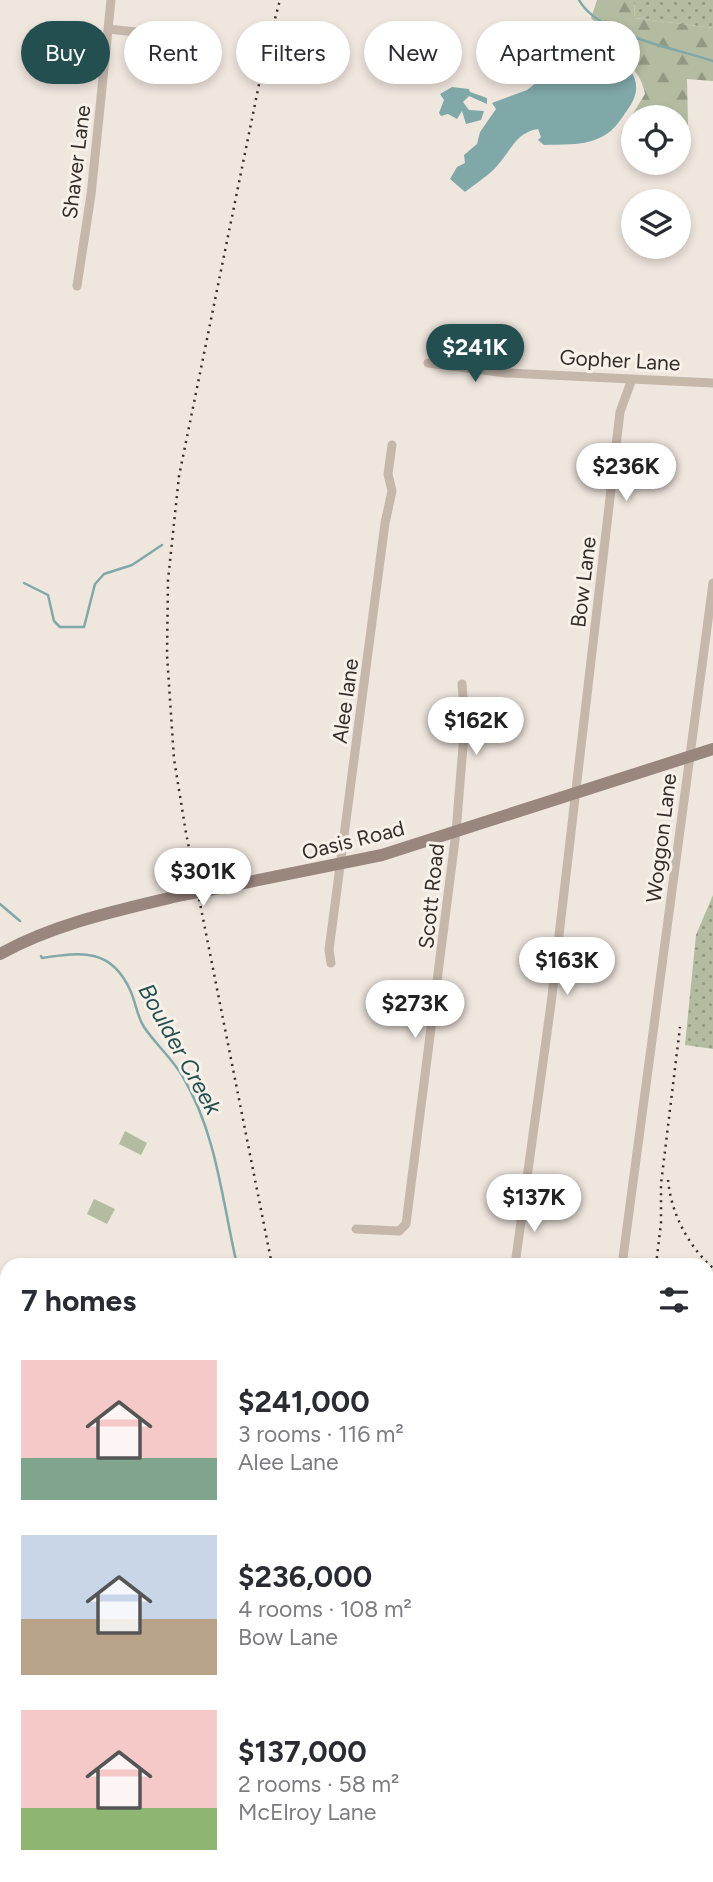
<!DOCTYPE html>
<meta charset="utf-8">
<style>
:root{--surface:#fff;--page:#f2f2f3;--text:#2b2b33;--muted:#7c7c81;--accent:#244f51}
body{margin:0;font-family:Figtree,sans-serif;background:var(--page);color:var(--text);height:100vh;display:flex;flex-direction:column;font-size:26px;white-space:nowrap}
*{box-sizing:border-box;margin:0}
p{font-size:23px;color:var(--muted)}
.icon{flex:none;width:38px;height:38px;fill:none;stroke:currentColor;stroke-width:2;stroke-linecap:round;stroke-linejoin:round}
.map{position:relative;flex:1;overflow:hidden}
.drawer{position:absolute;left:0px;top:1258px;width:714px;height:625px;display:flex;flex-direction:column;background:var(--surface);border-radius:21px 21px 0 0;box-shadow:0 4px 10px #0003}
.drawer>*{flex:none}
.top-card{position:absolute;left:21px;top:21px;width:672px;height:63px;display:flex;gap:14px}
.buttons{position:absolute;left:621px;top:105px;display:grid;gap:14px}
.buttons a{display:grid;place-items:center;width:70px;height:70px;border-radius:50%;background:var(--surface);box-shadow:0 4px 10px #0003;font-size:35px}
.price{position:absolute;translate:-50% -60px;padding:0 16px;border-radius:24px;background:#fff;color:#222;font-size:23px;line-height:46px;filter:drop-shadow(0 2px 4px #0008)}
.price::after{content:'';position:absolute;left:50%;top:42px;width:21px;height:16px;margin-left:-10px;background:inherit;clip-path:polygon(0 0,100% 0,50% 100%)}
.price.active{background:var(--accent);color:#fff}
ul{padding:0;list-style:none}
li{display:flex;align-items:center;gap:21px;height:175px;padding:0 21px}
li span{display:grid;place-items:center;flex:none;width:196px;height:140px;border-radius:0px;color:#555}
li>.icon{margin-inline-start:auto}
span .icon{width:84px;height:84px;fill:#fffc;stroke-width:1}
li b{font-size:30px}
h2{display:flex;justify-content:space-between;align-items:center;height:84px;padding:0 21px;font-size:30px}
.chip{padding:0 24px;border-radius:32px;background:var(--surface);box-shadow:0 4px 10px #0003;font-size:24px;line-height:63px}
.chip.active{background:var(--accent);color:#fff}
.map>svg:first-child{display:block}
</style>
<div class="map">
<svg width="713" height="1882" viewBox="0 0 713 1882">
<defs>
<pattern id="grass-dots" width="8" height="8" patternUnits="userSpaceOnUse" patternTransform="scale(1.75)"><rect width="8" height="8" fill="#b3bca0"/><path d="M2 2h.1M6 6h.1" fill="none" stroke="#929982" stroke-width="1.8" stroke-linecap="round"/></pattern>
<pattern id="forest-firs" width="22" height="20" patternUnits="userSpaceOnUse" patternTransform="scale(1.75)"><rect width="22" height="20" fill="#b3bca0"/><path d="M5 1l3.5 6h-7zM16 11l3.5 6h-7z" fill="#929982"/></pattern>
</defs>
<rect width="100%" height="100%" fill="#efe6de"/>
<path fill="url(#grass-dots)" d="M 634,0 L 713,0 L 713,28 L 635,18 Z
M 713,895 L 713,1049 L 685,1045 L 696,935 Z"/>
<path fill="url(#forest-firs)" d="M 597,0 L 634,0 L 635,18 L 713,28 L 713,81 L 687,79 L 688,126 L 679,134 L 679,117 L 634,117 L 633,148 L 629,147 L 621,133 L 645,94 C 641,72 628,64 613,50 C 606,43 604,30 591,18 Z
M 707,1718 L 713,1719 L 713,1877 L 709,1882 L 574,1882 L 572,1876 L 707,1876 Z
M 311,1876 L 477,1876 L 480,1882 L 309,1882 Z"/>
<path fill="#b3bca0" d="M 125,1131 L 147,1143 L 141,1155 L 119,1144 Z
M 94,1199 L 115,1209 L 107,1224 L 87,1214 Z"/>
<path fill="#80a8a9" d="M 580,38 C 609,52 655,71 628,109 C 619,122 613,133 597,139 C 581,146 561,144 544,145 L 538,140 L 541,137 L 538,129 C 516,132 510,152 497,166 C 488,176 475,184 465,192 L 450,179 L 457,167 L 465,163 L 464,155 L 477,144 L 480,132 L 496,109 L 492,103 L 527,90 L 541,79 L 543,71 L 535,53 L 542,49 L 550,53 Z
M 452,87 L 469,89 L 470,92 L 487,98 L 487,104 L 469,96 L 463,102 L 469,110 L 484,111 L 481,120 L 466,124 L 462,111 L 457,119 L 448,114 L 441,116 L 439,113 L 444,100 L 440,94 Z"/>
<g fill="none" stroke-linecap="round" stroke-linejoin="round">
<path stroke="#80a8a9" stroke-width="2.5" d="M 579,0 C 599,36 675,48 713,61
M 24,583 L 48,595 L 54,621 L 60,627 L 84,627 L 95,584 L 104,574 L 132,565 L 162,545
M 0,904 L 20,921
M 41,956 L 42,958 C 83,952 112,948 131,992 C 136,1004 137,1016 144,1027 C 156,1045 172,1058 183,1077 C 217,1135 222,1200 237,1265
M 0,1691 L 7,1695
M 433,1876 L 447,1882"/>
<path stroke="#c6b7ab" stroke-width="9" d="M 108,29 L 202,39
M 77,286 L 91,195 L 111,0
M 428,363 L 506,373 L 713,383
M 331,963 L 329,950 L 385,523 L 392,491 L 388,474 L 392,445
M 356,1229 L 399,1231 L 406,1224 L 456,832 L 465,722 L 462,684
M 515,1265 L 551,1004 L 620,412 L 632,379
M 622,1265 L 713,583
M 0,1533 L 7,1533
M 0,1791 L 7,1792
M 1,1863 L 7,1838
M 247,1876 L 254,1882"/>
<path stroke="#99867d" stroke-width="12" d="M 219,888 L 382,855 L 713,749
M 0,954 C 56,923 120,910 182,895"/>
<path stroke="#352d29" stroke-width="2.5" stroke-dasharray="2 5" stroke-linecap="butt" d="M 668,1180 C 671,1213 688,1246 713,1268
M 272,1265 L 186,833 L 174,759 L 167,655 L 168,580 L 179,476 L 264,60 L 280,0
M 656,1265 L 661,1223 L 661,1184 L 680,1027
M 707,1565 L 713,1568
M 707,1681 L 713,1697
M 707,1785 L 713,1768
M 524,1876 L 528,1882
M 644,1882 L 648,1876"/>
<path stroke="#99867d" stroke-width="12" d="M 182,895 L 219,888"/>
</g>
<g text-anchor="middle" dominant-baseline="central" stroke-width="6" stroke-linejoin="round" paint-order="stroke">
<g font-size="21" fill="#352d29" stroke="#f7f1ea">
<text transform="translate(76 162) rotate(-83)">Shaver Lane</text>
<text transform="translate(620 360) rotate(3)">Gopher Lane</text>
<text transform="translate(583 582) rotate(-83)">Bow Lane</text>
<text transform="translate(345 701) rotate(-82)">Alee lane</text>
<text transform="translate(661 838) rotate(-83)">Woggon Lane</text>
<text transform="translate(353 840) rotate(-14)">Oasis Road</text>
<text transform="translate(431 896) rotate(-84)">Scott Road</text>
</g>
<g font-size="23" font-style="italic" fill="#244f51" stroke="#f7f1ea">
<text transform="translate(180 1049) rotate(61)">Boulder Creek</text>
</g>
</g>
</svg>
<div class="buttons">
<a><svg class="icon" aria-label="locate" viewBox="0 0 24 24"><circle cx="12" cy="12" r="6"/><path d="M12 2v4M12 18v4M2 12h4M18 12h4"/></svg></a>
<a><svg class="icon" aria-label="layers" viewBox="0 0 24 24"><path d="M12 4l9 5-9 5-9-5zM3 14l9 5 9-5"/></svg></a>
</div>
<b class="price active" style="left:475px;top:384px">$241K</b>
<b class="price" style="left:626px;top:503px">$236K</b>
<b class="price" style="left:476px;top:757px">$162K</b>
<b class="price" style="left:203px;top:908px">$301K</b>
<b class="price" style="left:567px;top:997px">$163K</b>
<b class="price" style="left:415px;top:1040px">$273K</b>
<b class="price" style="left:534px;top:1234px">$137K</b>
<div class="top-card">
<a class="chip active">Buy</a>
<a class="chip">Rent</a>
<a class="chip">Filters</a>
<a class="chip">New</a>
<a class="chip">Apartment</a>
</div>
<section class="drawer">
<h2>7 homes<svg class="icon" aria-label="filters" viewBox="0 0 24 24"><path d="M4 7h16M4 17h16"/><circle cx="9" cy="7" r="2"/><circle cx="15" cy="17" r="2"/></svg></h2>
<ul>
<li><span style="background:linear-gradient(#f6c9c9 70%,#7fa58c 0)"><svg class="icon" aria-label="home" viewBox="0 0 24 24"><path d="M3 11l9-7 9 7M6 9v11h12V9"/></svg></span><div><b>$241,000</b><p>3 rooms · 116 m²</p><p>Alee Lane</p></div></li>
<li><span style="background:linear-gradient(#c9d6e8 60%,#b9a48a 0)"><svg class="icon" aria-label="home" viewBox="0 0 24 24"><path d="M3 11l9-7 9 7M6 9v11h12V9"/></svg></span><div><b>$236,000</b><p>4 rooms · 108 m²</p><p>Bow Lane</p></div></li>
<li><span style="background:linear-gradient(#f6c9c9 70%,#8fb573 0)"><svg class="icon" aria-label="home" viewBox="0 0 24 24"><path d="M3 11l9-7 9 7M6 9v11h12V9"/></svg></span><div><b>$137,000</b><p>2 rooms · 58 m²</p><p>McElroy Lane</p></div></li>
</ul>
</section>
</div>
